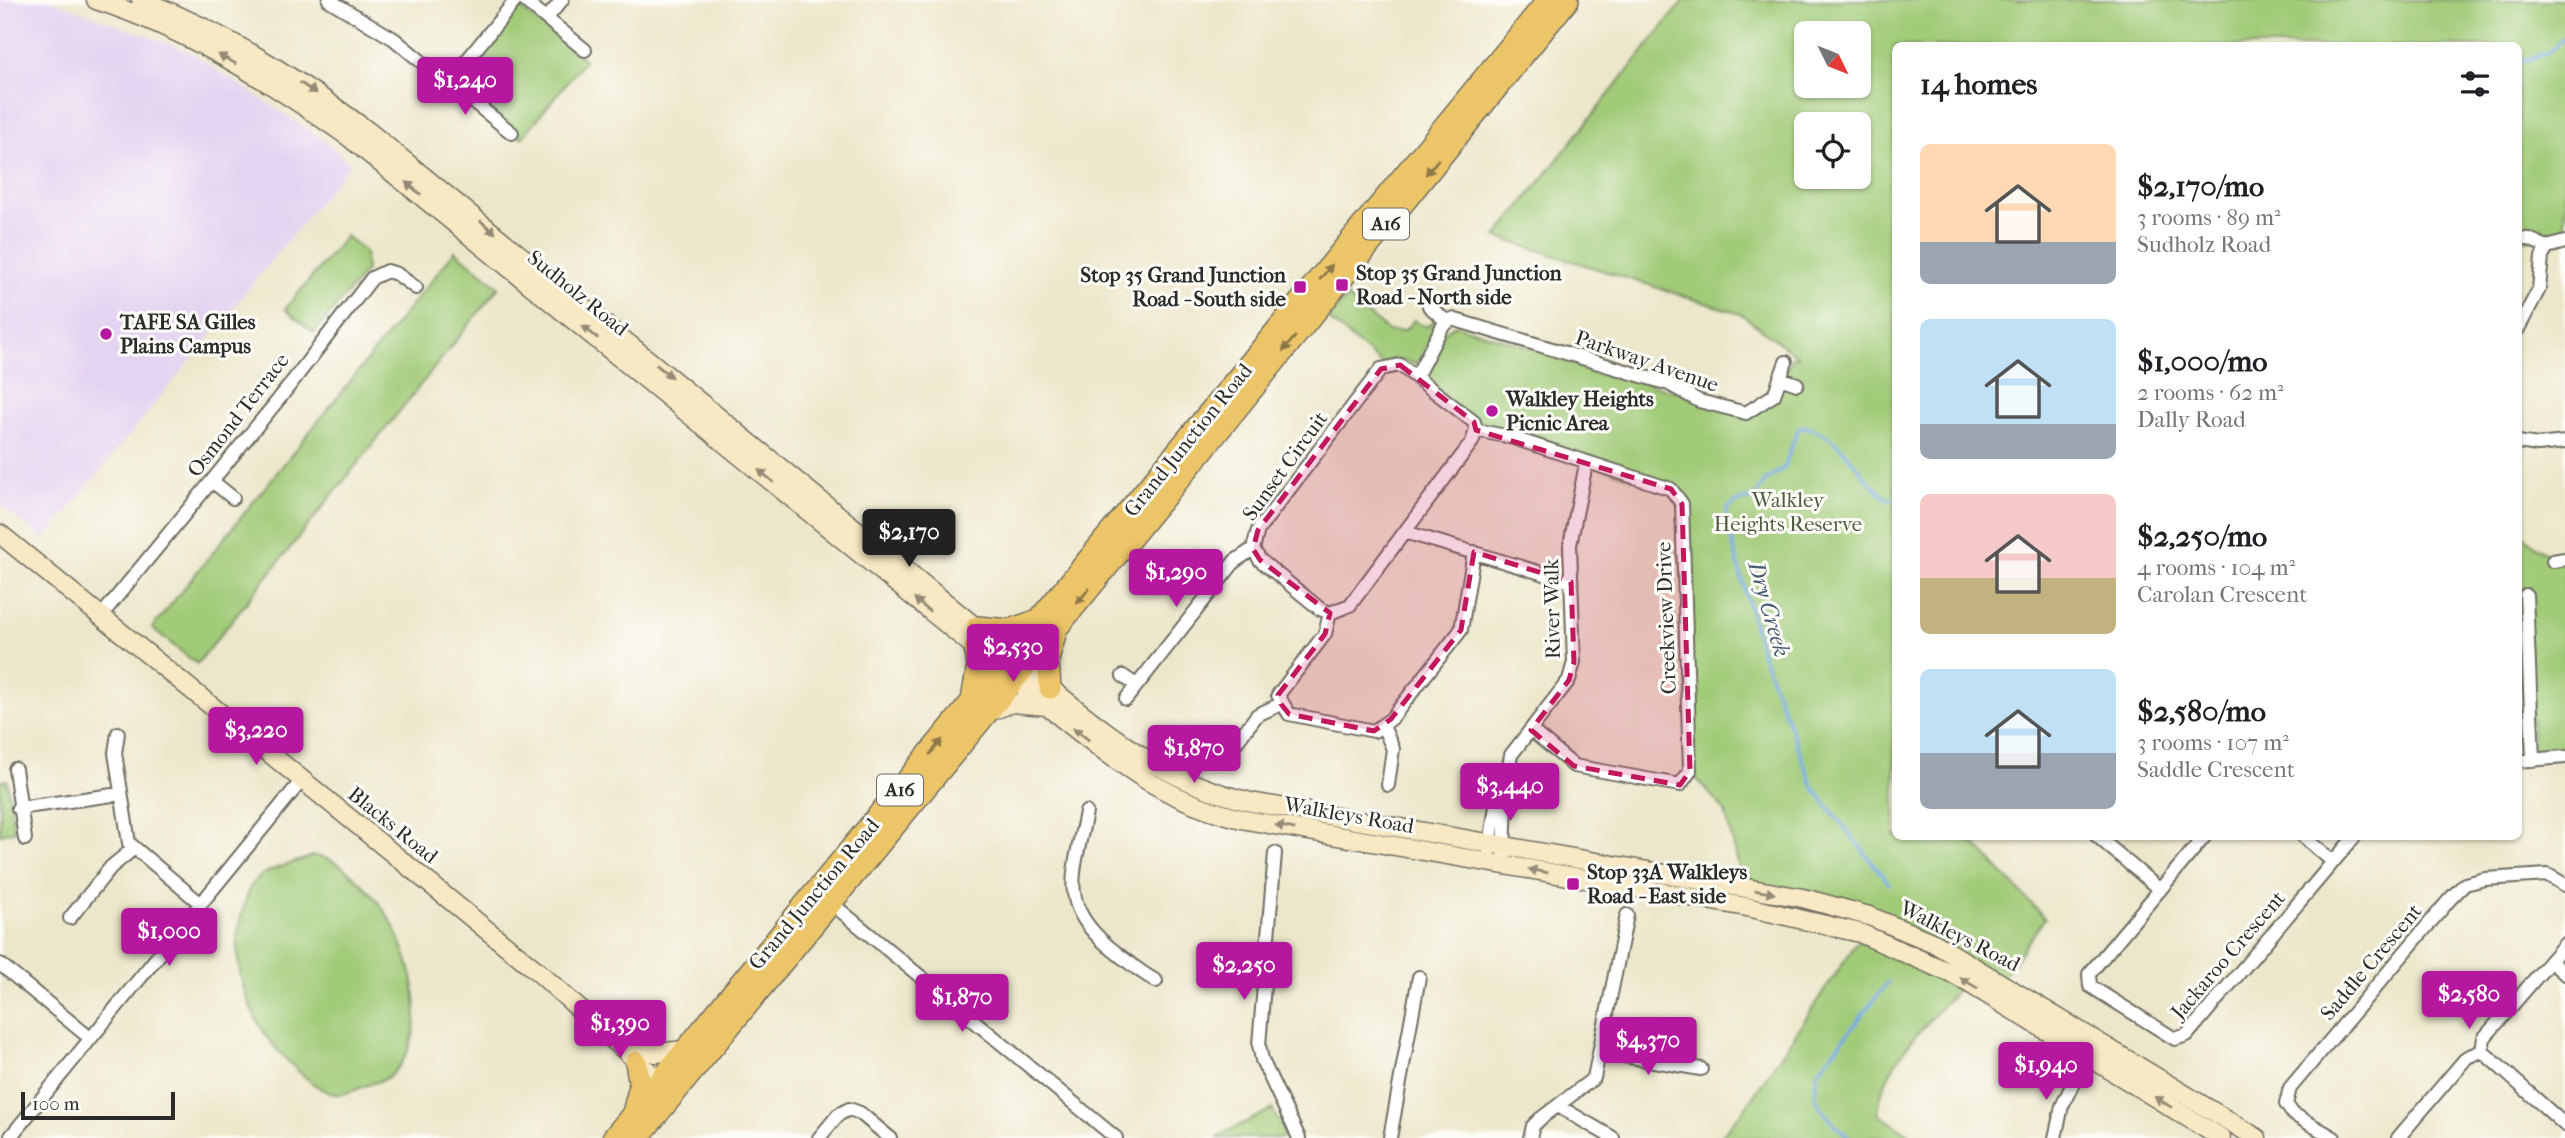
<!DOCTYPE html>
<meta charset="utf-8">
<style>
:root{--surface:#fff;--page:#f2f2f2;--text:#202124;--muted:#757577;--accent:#b5179e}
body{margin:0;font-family:"IM FELL French Canon",serif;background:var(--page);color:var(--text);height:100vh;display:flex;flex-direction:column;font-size:26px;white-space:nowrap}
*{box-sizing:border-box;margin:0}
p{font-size:23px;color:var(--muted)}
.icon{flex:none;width:38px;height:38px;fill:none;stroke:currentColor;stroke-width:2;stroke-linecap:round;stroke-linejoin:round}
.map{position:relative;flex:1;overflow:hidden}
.drawer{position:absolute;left:1892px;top:42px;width:630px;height:798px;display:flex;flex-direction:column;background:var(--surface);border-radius:10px;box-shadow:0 2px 5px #0004}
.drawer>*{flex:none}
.needle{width:46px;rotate:133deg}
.buttons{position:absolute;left:1794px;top:21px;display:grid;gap:14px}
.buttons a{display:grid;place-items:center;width:77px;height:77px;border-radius:10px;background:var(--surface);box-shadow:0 2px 5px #0004;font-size:35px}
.scale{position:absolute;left:21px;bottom:18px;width:154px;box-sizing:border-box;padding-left:7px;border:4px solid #2b2b2b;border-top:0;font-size:19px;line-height:24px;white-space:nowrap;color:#2b2b2b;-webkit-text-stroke:5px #fdfcf7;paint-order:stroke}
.price{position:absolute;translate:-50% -60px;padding:0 16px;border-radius:7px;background:var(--accent);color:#fff;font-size:23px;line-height:46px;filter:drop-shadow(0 2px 4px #0008)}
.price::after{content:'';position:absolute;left:50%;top:42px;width:21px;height:16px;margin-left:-10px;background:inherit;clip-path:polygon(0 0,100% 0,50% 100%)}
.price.active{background:#222;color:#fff}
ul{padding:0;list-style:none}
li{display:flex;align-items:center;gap:21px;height:175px;padding:0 28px}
li span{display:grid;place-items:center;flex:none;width:196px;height:140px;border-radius:10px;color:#555}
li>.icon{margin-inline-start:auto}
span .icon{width:84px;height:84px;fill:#fffc;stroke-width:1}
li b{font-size:30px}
h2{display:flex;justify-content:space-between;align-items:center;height:84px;padding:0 28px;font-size:30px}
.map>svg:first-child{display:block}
</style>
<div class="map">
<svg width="2565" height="1138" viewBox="0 0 2565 1138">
<rect width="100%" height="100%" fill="#fdfcf7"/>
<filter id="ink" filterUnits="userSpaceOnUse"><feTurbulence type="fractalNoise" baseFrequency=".0143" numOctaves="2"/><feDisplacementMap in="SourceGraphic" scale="14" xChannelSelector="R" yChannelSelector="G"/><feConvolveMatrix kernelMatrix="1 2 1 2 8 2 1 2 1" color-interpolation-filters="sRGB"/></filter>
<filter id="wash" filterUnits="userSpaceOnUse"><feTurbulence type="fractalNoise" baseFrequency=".00686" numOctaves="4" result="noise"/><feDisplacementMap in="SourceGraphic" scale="28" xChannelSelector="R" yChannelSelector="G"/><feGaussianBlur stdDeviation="1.57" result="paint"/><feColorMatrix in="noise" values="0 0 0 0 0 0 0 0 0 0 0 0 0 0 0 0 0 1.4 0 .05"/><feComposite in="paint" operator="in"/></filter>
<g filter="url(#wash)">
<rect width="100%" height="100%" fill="#ece7ca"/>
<path fill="#e4d3f1" d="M 0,0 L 50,0 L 188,51 L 327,142 L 350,164 L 44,540 L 0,505 Z"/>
<path fill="#a1cb78" stroke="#667b52" stroke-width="2" fill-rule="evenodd" d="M 1684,0 L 2565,0 L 2565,242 L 2518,239 L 2518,46 L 1895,46 L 1895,836 L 1968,837 L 2045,918 L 2000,981 L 1878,920 L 1744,888 L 1725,811 L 1690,771 L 1682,503 L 1671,489 L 1476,430 L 1425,374 C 1422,359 1442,329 1456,325 L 1745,413 L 1773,395 L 1793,357 L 1800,358 L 1741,314 L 1496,237 ZM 1806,33 L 1858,33 L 1858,86 L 1806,86 ZM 1806,124 L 1858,124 L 1858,177 L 1806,177 Z
M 520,8 L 585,60 L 522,138 L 460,82 Z
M 346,236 L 365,252 L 366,271 L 314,333 L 285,309 Z
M 455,251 L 499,287 L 197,664 L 152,628 Z
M 1347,297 L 1388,331 L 1404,331 L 1414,320 C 1430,333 1426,321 1439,320 L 1417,364 L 1392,359 L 1383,365 L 1328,319 Z
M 2518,531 L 2553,560 L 2565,559 L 2565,757 L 2533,760 L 2526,595 L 2518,589 Z
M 7,780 L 14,831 L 0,834 L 0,781 Z
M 312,856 C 333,855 352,874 366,888 C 406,927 439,1025 394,1072 C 387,1080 375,1082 365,1086 C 355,1090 346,1095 335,1094 C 315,1092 279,1053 267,1037 C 241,998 229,951 244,906 C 247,896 250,884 258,878 C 271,867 297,863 312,856 Z
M 1858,941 L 1958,989 C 1927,1024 1881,1064 1878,1114 L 1915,1138 L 1720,1138 L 1746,1107 Z
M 1272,1109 L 1287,1138 L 1218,1138 L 1220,1135 Z"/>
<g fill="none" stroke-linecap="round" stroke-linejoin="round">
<path stroke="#77aae3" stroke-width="3.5" d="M 2518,63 L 2548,52 L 2565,37
M 1889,884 L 1813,787 L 1761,651 L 1726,519 L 1727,509 L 1737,502 L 1754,498 L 1765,481 L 1784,468 L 1798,429 L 1803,426 C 1850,438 1854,475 1889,500 L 1895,499
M 1849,1138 C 1827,1116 1810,1107 1817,1073 L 1888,982"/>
</g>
</g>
<g filter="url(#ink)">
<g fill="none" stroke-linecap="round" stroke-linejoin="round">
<defs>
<path id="street" d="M 329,0 L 394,39 L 434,72 L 450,75
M 524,0 L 585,50
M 547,18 L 562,0
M 450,75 L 463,65 L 516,0
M 450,75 L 461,92 L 512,133
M 2518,239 L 2529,239 L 2547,247 L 2565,242
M 1429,306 L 1447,322
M 2518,329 L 2539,289 L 2542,257 L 2547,247
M 1400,365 L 1474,422 L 1476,430 L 1472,442 L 1350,605 L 1330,613 L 1320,609 L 1260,560 L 1253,549 L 1258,530 L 1381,369 Z
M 1417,375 L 1442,327 L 1452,319 L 1669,384 L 1699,401 L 1746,413 L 1774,395 L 1786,362
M 1780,378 L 1797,384
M 1476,430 L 1510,437 L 1671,489 L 1682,504 L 1690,771 L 1680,785 L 1574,766 L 1531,730
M 2518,442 L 2538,445 L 2565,442
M 212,481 L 233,498
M 1405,532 L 1571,582
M 2553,561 L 2565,559
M 2526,595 L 2533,760
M 1330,613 L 1325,634 L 1278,695 L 1289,714 L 1374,731 L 1391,719 L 1461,630 L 1474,552
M 101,616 L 279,399 L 372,278 L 387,271 L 397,274 L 416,288
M 1123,676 L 1136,685
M 1126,699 L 1235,561 L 1253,549
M 1383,726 L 1393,749 L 1388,785
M 118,733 L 115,753 L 129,843 L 201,904
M 1226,756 L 1257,715 L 1281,704
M 2518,761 L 2565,757
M 15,769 L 25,839
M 18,808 L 120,794
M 1086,812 C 1075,871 1056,902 1108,946 C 1124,959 1138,971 1156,981
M 2097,836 L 2160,890
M 2205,836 L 2089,974 L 2090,986 L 2175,1039 L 2187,1035 L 2355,836
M 2303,836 L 2333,862
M 1489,851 L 1498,793 L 1507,777 L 1511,755 L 1569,680 L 1574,662 L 1570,545 L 1586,464
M 1275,853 L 1259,1045 L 1262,1060 L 1299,1138
M 1504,853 L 1507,777
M 830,902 L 1116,1138
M 70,918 L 111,867 L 133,849
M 2550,961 L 2565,974
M 0,964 L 90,1038
M 2482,1051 L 2565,1125
M 1601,1052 L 1701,1069
M 1558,1106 L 1613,1138
M 11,1136 L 302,780
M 819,1138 L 838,1115 L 849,1109 L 860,1113 L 890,1138
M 1390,1138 L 1419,977
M 1530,1138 L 1533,1126 L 1540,1119 L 1594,1078 L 1627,915
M 2055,1138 L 2062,1106 L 2076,1077
M 2334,1138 L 2293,1114 L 2286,1104 L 2290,1088 L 2450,899 L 2465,884 L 2485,879 L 2548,875 L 2565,885
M 2398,1138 L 2467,1057 L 2482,1051 L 2484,1038 L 2565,944"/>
<path id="secondary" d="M 96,0 C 189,30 271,82 350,138 L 1068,723 C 1127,770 1171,803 1246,820 L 1747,907 L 1860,933 L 1959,977 L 2221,1138
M 141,0 C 224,32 298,79 369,132 L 1050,688 C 1115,740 1168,783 1251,802 L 1803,898 L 1869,916 L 1934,943 L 2257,1138
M 0,534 L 536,970 L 670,1091
M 986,713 L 1012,703 L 1047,706
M 636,1049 L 655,1053 L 685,1050"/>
<path id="highway" d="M 977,627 L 1009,630 L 1039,620
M 1050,688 L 1048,660 L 1055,635
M 972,700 L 978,665 L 975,648
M 634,1109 L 640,1086 L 636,1062
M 613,1138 L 1548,0
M 638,1138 L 1204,449 L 1568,0"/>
</defs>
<use href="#street" stroke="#6f6d63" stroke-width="16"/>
<use href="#secondary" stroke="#6f6d63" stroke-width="21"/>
<use href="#highway" stroke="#6f6d63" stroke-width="24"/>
<use href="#street" stroke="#fff" stroke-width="12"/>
<use href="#secondary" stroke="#f8e8c3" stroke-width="18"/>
<use href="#highway" stroke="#edc569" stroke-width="21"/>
</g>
<defs><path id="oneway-solid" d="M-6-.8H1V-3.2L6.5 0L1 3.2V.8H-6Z" transform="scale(1.75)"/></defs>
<g fill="#928a77">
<use href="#oneway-solid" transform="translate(227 59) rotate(-152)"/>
<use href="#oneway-solid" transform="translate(308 88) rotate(34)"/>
<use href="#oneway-solid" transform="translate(413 188) rotate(-141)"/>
<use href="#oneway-solid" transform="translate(488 227) rotate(39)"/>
<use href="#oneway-solid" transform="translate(590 332) rotate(-141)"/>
<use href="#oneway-solid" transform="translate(664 371) rotate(39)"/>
<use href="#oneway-solid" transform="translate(766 476) rotate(-141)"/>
<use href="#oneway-solid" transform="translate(922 605) rotate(-140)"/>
<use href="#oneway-solid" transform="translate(1081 734) rotate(-142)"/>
<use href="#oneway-solid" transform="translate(1285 827) rotate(-169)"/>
<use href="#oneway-solid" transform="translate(1538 871) rotate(-170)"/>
<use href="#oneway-solid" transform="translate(1765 892) rotate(10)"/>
<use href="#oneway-solid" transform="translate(1969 983) rotate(-149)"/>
<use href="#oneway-solid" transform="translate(2163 1102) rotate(-148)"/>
</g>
<g fill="#8c784a">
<use href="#oneway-solid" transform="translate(1432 167) rotate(129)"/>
<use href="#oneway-solid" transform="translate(1326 272) rotate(-51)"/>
<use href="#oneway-solid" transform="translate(1289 344) rotate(129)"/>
<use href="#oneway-solid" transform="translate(1083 596) rotate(130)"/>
<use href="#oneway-solid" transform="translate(936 747) rotate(-50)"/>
</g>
</g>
<path fill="#c2185b" fill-opacity="0.2" stroke="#c2185b" stroke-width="5" stroke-dasharray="14 9" stroke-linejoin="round" d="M 1400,365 L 1474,422 L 1476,430 L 1671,489 L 1682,504 L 1690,771 L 1680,785 L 1574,766 L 1531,730 L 1569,680 L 1574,662 L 1571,582 L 1474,552 L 1461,630 L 1391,719 L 1374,731 L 1289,714 L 1281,704 L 1278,695 L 1325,634 L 1330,613 L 1260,560 L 1253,549 L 1258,530 L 1381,369 Z"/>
<g fill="#b5179e" stroke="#fdfcf7" stroke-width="2.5">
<rect x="1335" y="278" width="14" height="14" rx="3.5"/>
<rect x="1293" y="280" width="14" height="14" rx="3.5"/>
<circle cx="106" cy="334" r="7"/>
<circle cx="1492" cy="411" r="7"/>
<rect x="1566" y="877" width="14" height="14" rx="3.5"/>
</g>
<g text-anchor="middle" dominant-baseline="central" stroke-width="6" stroke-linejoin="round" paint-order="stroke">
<g fill="#fdfcf7" stroke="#6a6a68" stroke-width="2">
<rect x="1363" y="208.5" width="46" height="31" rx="5"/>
<rect x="877" y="774.5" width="46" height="31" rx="5"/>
</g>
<g font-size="19" font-weight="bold" fill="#2b2b2b">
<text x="1386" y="224">A16</text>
<text x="900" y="790">A16</text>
</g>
<g font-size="21" font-weight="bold" fill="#2b2b2b" stroke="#fdfcf7" text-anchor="start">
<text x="1356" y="273">Stop 35 Grand Junction<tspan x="1356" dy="24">Road - North side</tspan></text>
<text x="1286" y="275" text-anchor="end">Stop 35 Grand Junction<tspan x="1286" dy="24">Road - South side</tspan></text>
<text x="120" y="322">TAFE SA Gilles<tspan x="120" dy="24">Plains Campus</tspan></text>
<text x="1506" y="399">Walkley Heights<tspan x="1506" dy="24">Picnic Area</tspan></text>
<text x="1587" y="872">Stop 33A Walkleys<tspan x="1587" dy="24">Road - East side</tspan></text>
</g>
<g font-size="21" fill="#2b2b2b" stroke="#fdfcf7">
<text transform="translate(578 293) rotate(39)">Sudholz Road</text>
<text transform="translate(1647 361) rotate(19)">Parkway Avenue</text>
<text transform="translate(238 415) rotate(-52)">Osmond Terrace</text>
<text transform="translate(1188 440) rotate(-51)">Grand Junction Road</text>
<text transform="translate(1285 466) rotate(-54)">Sunset Circuit</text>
<text transform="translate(1552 609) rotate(-91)">River Walk</text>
<text transform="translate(1666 618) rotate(-92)">Creekview Drive</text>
<text transform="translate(1349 815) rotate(10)">Walkleys Road</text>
<text transform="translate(393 825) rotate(39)">Blacks Road</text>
<text transform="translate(814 894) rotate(-50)">Grand Junction Road</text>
<text transform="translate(1960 936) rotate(27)">Walkleys Road</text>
<text transform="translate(2228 955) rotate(-49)">Jackaroo Crescent</text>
<text transform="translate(2371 962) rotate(-50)">Saddle Crescent</text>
</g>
<g font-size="21" fill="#4e5b42" stroke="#fdfcf7">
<text x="1788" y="500">Walkley<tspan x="1788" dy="24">Heights Reserve</tspan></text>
</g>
<g font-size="23" font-style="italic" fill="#495e75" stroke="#fdfcf7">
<text transform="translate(1769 609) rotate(74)">Dry Creek</text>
</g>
</g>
</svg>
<div class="buttons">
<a><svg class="needle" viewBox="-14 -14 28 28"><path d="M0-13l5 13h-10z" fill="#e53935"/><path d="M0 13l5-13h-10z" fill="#757577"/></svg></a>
<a><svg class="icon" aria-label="locate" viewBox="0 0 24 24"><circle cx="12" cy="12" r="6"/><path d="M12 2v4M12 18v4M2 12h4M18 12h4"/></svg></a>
</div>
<div class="scale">100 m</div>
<b class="price" style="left:465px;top:117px">$1,240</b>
<b class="price active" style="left:909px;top:569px">$2,170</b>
<b class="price" style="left:1176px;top:609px">$1,290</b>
<b class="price" style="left:1013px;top:684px">$2,530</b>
<b class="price" style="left:256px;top:767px">$3,220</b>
<b class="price" style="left:1194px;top:785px">$1,870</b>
<b class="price" style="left:1510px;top:823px">$3,440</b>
<b class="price" style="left:169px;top:968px">$1,000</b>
<b class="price" style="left:1244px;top:1002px">$2,250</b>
<b class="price" style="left:2469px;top:1031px">$2,580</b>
<b class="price" style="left:962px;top:1034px">$1,870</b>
<b class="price" style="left:620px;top:1060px">$1,390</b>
<b class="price" style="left:1648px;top:1077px">$4,370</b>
<b class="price" style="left:2046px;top:1102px">$1,940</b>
<section class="drawer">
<h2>14 homes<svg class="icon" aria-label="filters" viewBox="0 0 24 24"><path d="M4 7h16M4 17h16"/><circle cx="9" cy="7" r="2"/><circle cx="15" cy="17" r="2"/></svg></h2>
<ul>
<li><span style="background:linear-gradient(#ffd9b3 70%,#9aa5b1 0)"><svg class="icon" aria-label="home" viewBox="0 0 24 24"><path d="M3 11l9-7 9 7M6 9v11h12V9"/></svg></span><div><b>$2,170/mo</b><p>3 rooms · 89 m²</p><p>Sudholz Road</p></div></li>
<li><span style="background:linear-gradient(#bfe0f5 75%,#9aa5b1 0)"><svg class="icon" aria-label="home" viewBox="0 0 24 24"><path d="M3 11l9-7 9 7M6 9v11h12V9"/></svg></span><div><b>$1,000/mo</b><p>2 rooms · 62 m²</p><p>Dally Road</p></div></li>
<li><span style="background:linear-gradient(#f6c9c9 60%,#c2b280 0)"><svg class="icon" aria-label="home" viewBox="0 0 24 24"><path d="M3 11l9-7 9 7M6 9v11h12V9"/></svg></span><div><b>$2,250/mo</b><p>4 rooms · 104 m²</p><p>Carolan Crescent</p></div></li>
<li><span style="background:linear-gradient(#bfe0f5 60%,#9aa5b1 0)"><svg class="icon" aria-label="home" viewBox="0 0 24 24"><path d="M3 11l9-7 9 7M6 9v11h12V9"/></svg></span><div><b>$2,580/mo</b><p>3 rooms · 107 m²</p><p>Saddle Crescent</p></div></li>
</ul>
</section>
</div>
